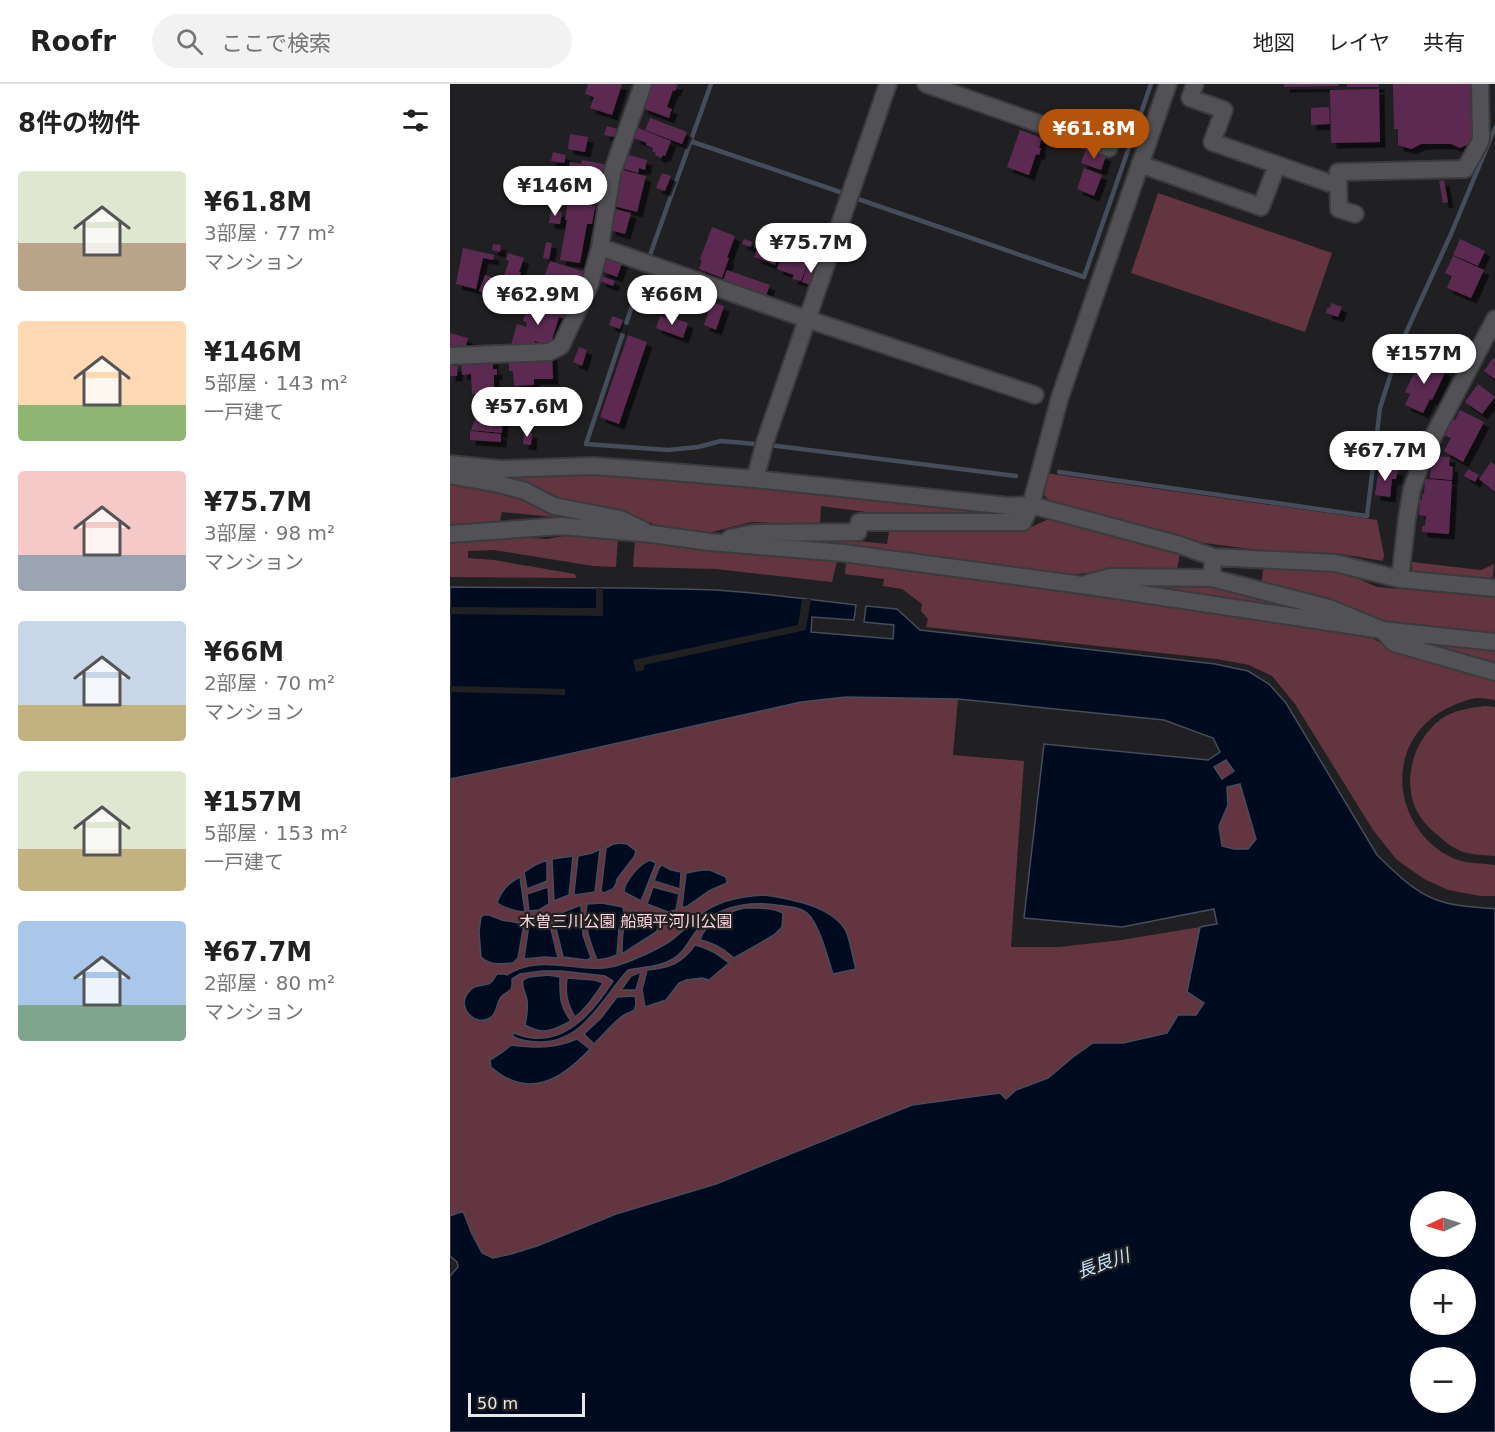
<!DOCTYPE html>
<html lang="ja">
<meta charset="utf-8">
<style>
:root{--surface:#fff;--page:#f2f2f2;--text:#222;--muted:#767676;--line:#e0e0e0;--accent:#b45309}
body{margin:0;font-family:"DejaVu Sans","Noto Sans JP",sans-serif;background:var(--page);color:var(--text);height:100vh;display:flex;flex-direction:column;font-size:22px;white-space:nowrap}
*{box-sizing:border-box;margin:0}
p{font-size:20px;color:var(--muted)}
.icon{flex:none;width:33px;height:33px;fill:none;stroke:currentColor;stroke-width:2;stroke-linecap:round;stroke-linejoin:round}
.map{position:relative;flex:1;overflow:hidden}
.side{display:flex;flex-direction:column;background:var(--surface);width:450px}
.side>*{flex:none}
.needle{width:39px;rotate:266deg}
.controls{position:absolute;left:960px;top:1107px;display:grid;gap:12px}
.controls a{display:grid;place-items:center;width:66px;height:66px;border-radius:50%;background:var(--surface);box-shadow:0 2px 4px #0004;font-size:30px}
.scale{position:absolute;left:18px;bottom:15px;width:117px;box-sizing:border-box;padding-left:6px;border:3px solid #e7e6e8;border-top:0;font-size:16px;line-height:21px;white-space:nowrap;color:#e7e6e8;-webkit-text-stroke:4px #201f22;paint-order:stroke}
.price{position:absolute;translate:-50% -51px;padding:0 14px;border-radius:21px;background:#fff;color:#222;font-size:20px;line-height:39px;filter:drop-shadow(0 2px 3px #0008)}
.price::after{content:'';position:absolute;left:50%;top:36px;width:18px;height:14px;margin-left:-9px;background:inherit;clip-path:polygon(0 0,100% 0,50% 100%)}
.price.current{background:var(--accent);color:#fff}
ul{padding:0;list-style:none}
li{display:flex;align-items:center;gap:18px;height:150px;padding:0 18px}
li span{display:grid;place-items:center;flex:none;width:168px;height:120px;border-radius:6px;color:#555}
li>.icon{margin-inline-start:auto}
span .icon{width:72px;height:72px;fill:#fffc;stroke-width:1}
li b{font-size:26px}
h2{display:flex;justify-content:space-between;align-items:center;height:72px;padding:0 18px;font-size:26px}
header{display:flex;align-items:center;gap:36px;box-sizing:border-box;height:84px;padding:0 30px;background:var(--surface);border-bottom:2px solid var(--line)}
header strong{font-size:28px}
nav{display:flex;gap:33px;margin-inline-start:auto;font-size:21px}
.search{width:420px;height:54px;background:var(--page);display:flex;align-items:center;gap:15px;box-sizing:border-box;padding:0 21px;border-radius:33px;color:var(--muted);font-size:22px}
main{display:flex;flex:1;min-height:0}
.map>svg:first-child{display:block}
</style>
<header>
<strong>Roofr</strong>
<div class="search"><svg class="icon" aria-label="search" viewBox="0 0 24 24"><circle cx="10" cy="10" r="6"/><path d="M15 15l6 6"/></svg>ここで検索</div>
<nav><a>地図</a><a>レイヤ</a><a>共有</a></nav>
</header>
<main>
<section class="side">
<h2>8件の物件<svg class="icon" aria-label="filters" viewBox="0 0 24 24"><path d="M4 7h16M4 17h16"/><circle cx="9" cy="7" r="2"/><circle cx="15" cy="17" r="2"/></svg></h2>
<ul>
<li><span style="background:linear-gradient(#dfe7d0 60%,#b9a48a 0)"><svg class="icon" aria-label="home" viewBox="0 0 24 24"><path d="M3 11l9-7 9 7M6 9v11h12V9"/></svg></span><div><b>¥61.8M</b><p>3部屋 · 77 m²</p><p>マンション</p></div></li>
<li><span style="background:linear-gradient(#ffd9b3 70%,#8fb573 0)"><svg class="icon" aria-label="home" viewBox="0 0 24 24"><path d="M3 11l9-7 9 7M6 9v11h12V9"/></svg></span><div><b>¥146M</b><p>5部屋 · 143 m²</p><p>一戸建て</p></div></li>
<li><span style="background:linear-gradient(#f6c9c9 70%,#9aa5b1 0)"><svg class="icon" aria-label="home" viewBox="0 0 24 24"><path d="M3 11l9-7 9 7M6 9v11h12V9"/></svg></span><div><b>¥75.7M</b><p>3部屋 · 98 m²</p><p>マンション</p></div></li>
<li><span style="background:linear-gradient(#c9d6e8 70%,#c2b280 0)"><svg class="icon" aria-label="home" viewBox="0 0 24 24"><path d="M3 11l9-7 9 7M6 9v11h12V9"/></svg></span><div><b>¥66M</b><p>2部屋 · 70 m²</p><p>マンション</p></div></li>
<li><span style="background:linear-gradient(#dfe7d0 65%,#c2b280 0)"><svg class="icon" aria-label="home" viewBox="0 0 24 24"><path d="M3 11l9-7 9 7M6 9v11h12V9"/></svg></span><div><b>¥157M</b><p>5部屋 · 153 m²</p><p>一戸建て</p></div></li>
<li><span style="background:linear-gradient(#a9c7e8 70%,#7fa58c 0)"><svg class="icon" aria-label="home" viewBox="0 0 24 24"><path d="M3 11l9-7 9 7M6 9v11h12V9"/></svg></span><div><b>¥67.7M</b><p>2部屋 · 80 m²</p><p>マンション</p></div></li>
</ul>
</section>
<div class="map">
<svg width="1045" height="1348" viewBox="0 0 1045 1348">
<defs>
<filter id="shadow"><feDropShadow dx="5.5" dy="5.5" stdDeviation="0" flood-color="#0009"/></filter>
</defs>
<rect width="100%" height="100%" fill="#201f22"/>
<path fill="#633540" d="M 708,109 L 882,169 L 855,248 L 681,189 Z
M 28,386 L 211,392 L 572,429 L 547,433 L 447,432 L 371,422 L 370,441 L 302,438 L 258,449 L 211,443 L 176,429 L 105,415 Z
M 595,389 L 927,436 L 934,471 L 933,477 L 885,469 L 824,468 L 731,456 L 602,420 L 594,411 Z
M 0,395 L 163,439 L 52,428 L 49,441 L 0,444 Z
M 603,433 L 730,468 L 727,486 L 660,485 L 617,492 L 313,454 L 362,452 L 437,460 L 440,441 L 579,444 Z
M 130,449 L 168,453 L 166,483 L 143,482 L 44,466 L 18,467 L 18,474 L 44,476 L 125,490 L 126,494 L 0,493 L 0,458 L 50,452 L 97,455 Z
M 185,455 L 387,477 L 382,498 L 266,485 L 183,483 Z
M 396,478 L 607,505 L 763,529 L 913,550 L 944,565 L 1045,592 L 1045,616 C 1039,615 1033,614 1027,614 C 1018,615 1008,619 1000,623 C 951,645 938,703 969,746 C 978,759 993,771 1008,776 C 1020,780 1033,779 1045,781 L 1045,812 L 1030,812 L 998,806 L 974,795 L 947,776 L 923,746 L 845,620 L 822,592 L 799,581 L 766,575 L 476,543 L 478,535 L 471,527 L 472,520 L 452,505 L 433,502 L 434,495 L 395,490 Z
M 962,478 L 1031,486 L 1044,480 L 1043,494 L 1023,495 L 962,489 Z
M 814,480 L 882,483 L 927,503 L 1019,511 L 1045,511 L 1045,550 L 922,535 L 811,501 Z
M 709,497 L 765,503 L 877,531 L 669,499 Z
M 963,557 L 1045,564 L 1045,578 Z
M 396,613 L 508,615 L 503,671 L 574,677 L 561,863 L 609,863 L 671,856 L 750,843 L 737,908 L 754,919 L 746,931 L 728,931 L 717,949 L 673,959 L 643,959 L 623,973 L 598,994 L 566,1006 L 555,1015 L 166,1130 L 87,1162 L 61,1170 L 43,1174 L 32,1170 L 22,1150 L 4,1131 L 0,1132 L 0,695 L 101,674 L 351,618 Z
M 1035,622 L 1045,623 L 1045,772 C 1035,771 1023,771 1013,768 C 1005,765 996,759 990,753 C 982,747 973,738 968,729 C 951,698 963,656 991,635 C 1003,626 1021,624 1035,622 Z
M 776,676 L 784,687 L 772,695 L 764,683 Z
M 791,700 L 806,755 L 798,765 L 784,765 L 772,762 L 769,742 L 778,721 L 777,703 Z"/>
<path fill="#000b1f" stroke="#454d5b" stroke-width="1.5" fill-rule="evenodd" d="M 0,503 C 88,504 177,503 265,506 C 312,509 359,515 406,521 L 404,536 L 362,533 L 361,548 L 443,555 L 444,541 L 414,538 L 416,522 L 447,525 L 470,546 L 765,580 L 798,587 L 819,600 L 836,619 L 927,771 C 946,789 966,811 993,818 C 1009,823 1028,823 1045,825 L 1045,1348 L 0,1348 L 0,1192 L 8,1183 L 7,1178 L 0,1172 L 0,1132 L 13,1127 L 22,1150 L 32,1169 L 43,1174 L 61,1170 L 87,1162 L 166,1130 L 266,1100 L 462,1021 L 550,1009 L 556,1015 L 566,1006 L 598,994 L 623,973 L 643,959 L 673,959 L 717,949 L 728,931 L 746,931 L 754,919 L 737,908 L 750,843 L 767,840 L 764,825 L 672,843 L 574,834 L 594,660 L 758,676 L 770,668 L 763,654 L 714,636 L 508,615 L 396,613 L 351,618 L 101,674 L 0,695 ZM 776,676 L 784,687 L 772,695 L 764,683 ZM 790,700 L 806,755 L 798,765 L 784,765 L 772,762 L 769,742 L 778,721 L 777,703 ZM 970,1118 L 1016,1118 L 1016,1162 L 970,1162 ZM 970,1196 L 1016,1196 L 1016,1240 L 970,1240 ZM 970,1274 L 1016,1274 L 1016,1318 L 970,1318 Z
M 171,759 L 177,760 L 186,767 L 184,773 L 167,795 L 166,800 L 163,805 L 154,809 L 151,807 L 156,764 L 163,760 Z
M 150,765 L 145,808 L 125,811 L 124,809 L 128,772 L 142,769 Z
M 123,772 L 119,811 L 104,817 L 102,775 Z
M 97,776 L 97,797 L 77,805 L 74,788 L 85,781 Z
M 200,776 L 206,779 L 191,817 L 174,808 C 174,798 190,779 200,776 Z
M 212,781 L 221,786 L 231,788 L 230,805 L 204,797 L 209,784 Z
M 252,786 L 260,786 L 276,793 L 277,799 L 259,807 L 236,823 L 232,823 L 236,789 Z
M 70,793 L 75,828 C 64,827 56,825 47,819 C 51,807 59,798 70,793 Z
M 98,803 L 99,820 L 89,826 L 79,827 L 77,810 Z
M 203,803 L 229,810 L 226,826 L 218,828 L 197,820 Z
M 315,811 C 341,815 382,822 396,847 C 400,856 403,875 406,885 L 383,890 C 378,875 370,843 359,831 C 353,824 342,823 334,822 C 306,817 278,819 255,837 C 242,848 237,867 223,875 C 210,883 193,883 178,886 C 152,914 134,958 90,958 C 79,958 71,957 62,952 L 64,949 C 71,952 75,953 82,954 C 119,958 145,925 163,897 L 155,892 L 111,887 L 92,887 L 70,890 L 62,895 C 63,910 59,905 51,913 C 46,919 48,929 40,934 C 25,943 7,924 17,910 C 24,900 28,903 38,900 C 42,899 44,894 47,890 L 54,890 L 57,891 C 93,867 132,893 169,881 C 186,875 204,867 219,858 C 230,850 240,839 250,831 C 268,816 292,812 315,811 Z
M 152,819 L 173,823 L 174,828 L 169,845 L 167,871 L 158,874 L 147,876 C 140,858 133,840 137,820 Z
M 131,821 L 133,851 L 141,874 L 137,876 L 113,873 L 103,832 Z
M 294,824 C 308,824 321,823 333,829 L 332,843 L 324,851 L 284,874 C 274,865 263,858 250,856 C 255,838 278,828 294,824 Z
M 181,827 L 185,827 L 205,836 L 208,843 L 207,847 L 203,850 L 172,870 C 172,854 172,841 181,827 Z
M 34,831 L 39,831 L 52,836 L 74,840 L 68,874 L 63,879 C 50,880 41,882 31,873 L 29,848 L 31,833 Z
M 98,833 L 108,874 L 95,873 L 74,875 L 79,840 Z
M 245,861 C 259,864 268,870 279,879 L 259,896 L 252,894 L 236,896 L 229,899 L 216,916 L 195,923 L 192,906 L 197,886 C 220,884 231,880 245,861 Z
M 191,888 L 186,906 L 171,906 L 181,892 Z
M 98,891 L 110,893 C 110,912 109,921 121,937 C 104,946 93,952 75,941 C 77,932 78,925 77,916 C 76,908 71,904 73,896 L 79,893 Z
M 117,894 L 145,896 L 153,899 C 145,912 137,924 125,933 C 117,920 115,909 117,894 Z
M 185,912 C 186,917 187,922 184,926 C 181,929 175,929 171,933 C 161,941 153,951 144,960 L 134,950 L 151,934 L 167,913 Z
M 127,955 L 140,965 C 111,996 78,1016 41,983 L 40,976 L 54,967 L 61,961 C 86,964 103,965 127,955 Z"/>
<path fill="#201f22" d="M 146,504 L 153,504 L 153,532 L 0,530 L 0,523 L 146,524 Z
M 352,515 L 361,515 L 356,546 L 194,581 L 194,586 L 186,588 L 183,576 L 348,541 Z
M 0,602 L 115,605 L 115,611 L 0,608 Z"/>
<g fill="none" stroke-linecap="round" stroke-linejoin="round">
<path stroke="#454d5b" stroke-width="4.5" d="M 240,57 L 393,109
M 408,115 L 634,193 L 701,0
M 200,171 L 261,0
M 183,219 L 136,360 L 218,366 L 248,363 L 271,357 L 306,360
M 319,361 L 566,392
M 609,388 L 917,432 L 930,324 L 949,264 L 1001,150 L 1045,44"/>
</g>
<path fill="#5b2c51" filter="url(#shadow)" d="M 138,0 L 172,0 L 162,31 L 140,24 L 144,13 L 135,10 Z
M 201,0 L 228,0 L 225,7 L 223,6 L 217,23 L 222,25 L 219,34 L 192,24 Z
M 834,0 L 888,0 L 889,2 L 834,3 Z
M 897,0 L 929,0 L 929,3 L 897,3 Z
M 943,0 L 1024,0 L 1025,59 L 1021,59 L 1010,64 L 1001,60 L 971,60 L 961,65 L 948,61 L 948,45 L 944,45 Z
M 929,5 L 930,58 L 881,59 L 880,6 Z
M 879,23 L 880,40 L 861,41 L 861,24 Z
M 200,34 L 237,48 L 232,60 L 195,46 Z
M 157,42 L 167,45 L 165,53 L 154,51 Z
M 188,44 L 221,57 L 215,72 L 213,71 L 211,74 L 205,71 L 206,69 L 202,67 L 203,64 L 196,61 L 197,59 L 184,54 Z
M 570,46 L 592,54 L 589,64 L 591,64 L 589,71 L 586,70 L 579,91 L 557,83 Z
M 120,50 L 138,53 L 135,68 L 118,65 Z
M 636,65 L 656,72 L 651,86 L 631,79 Z
M 103,68 L 116,71 L 114,79 L 101,77 Z
M 175,70 L 197,76 L 195,86 L 189,84 L 188,89 L 171,84 Z
M 132,76 L 159,81 L 156,101 L 117,94 L 120,78 L 131,80 Z
M 634,84 L 652,91 L 644,112 L 627,105 Z
M 169,85 L 196,92 L 187,128 L 160,121 Z
M 212,89 L 221,92 L 215,107 L 206,104 Z
M 994,96 L 998,118 L 993,119 L 989,97 Z
M 118,117 L 145,122 L 142,140 L 137,140 L 130,179 L 110,176 L 117,136 L 115,136 Z
M 165,125 L 181,129 L 175,150 L 160,146 Z
M 101,126 L 112,128 L 110,140 L 99,139 Z
M 262,143 L 285,152 L 277,174 L 279,174 L 272,194 L 249,185 L 252,176 L 250,175 Z
M 294,155 L 302,158 L 301,163 L 292,160 Z
M 1010,155 L 1035,167 L 1028,182 L 1003,171 Z
M 96,158 L 102,159 L 99,175 L 93,174 Z
M 306,158 L 330,166 L 325,181 L 304,173 L 307,165 L 304,164 Z
M 43,160 L 51,161 L 50,168 L 42,166 Z
M 13,164 L 44,171 L 43,176 L 33,174 L 26,205 L 6,200 Z
M 333,166 L 354,174 L 354,175 L 359,177 L 351,197 L 342,195 L 344,191 L 327,185 Z
M 58,169 L 74,174 L 69,188 L 71,188 L 68,197 L 54,192 L 59,177 L 56,176 Z
M 157,171 L 173,177 L 167,193 L 151,187 Z
M 1003,172 L 1034,186 L 1021,214 L 997,204 L 1002,192 L 995,189 Z
M 100,177 L 138,189 L 134,201 L 123,197 L 114,224 L 96,218 L 104,194 L 95,191 Z
M 221,177 L 237,183 L 236,187 L 219,181 Z
M 359,177 L 370,181 L 363,202 L 352,198 Z
M 277,186 L 320,201 L 315,214 L 272,199 Z
M 35,191 L 44,194 L 38,211 L 29,207 Z
M 151,192 L 165,197 L 163,202 L 150,197 Z
M 202,192 L 231,203 L 223,223 L 195,212 Z
M 235,201 L 254,208 L 252,212 L 233,205 Z
M 234,207 L 241,209 L 238,216 L 231,214 Z
M 84,218 L 120,230 L 118,235 L 109,233 L 100,262 L 85,257 L 83,264 L 74,265 L 61,261 L 67,240 L 76,243 L 77,238 L 73,237 L 78,221 L 82,223 Z
M 262,218 L 274,222 L 266,246 L 254,241 Z
M 881,219 L 892,223 L 888,233 L 876,229 L 877,224 L 880,224 Z
M 162,232 L 173,236 L 170,245 L 159,241 Z
M 210,232 L 216,234 L 217,232 L 238,239 L 233,254 L 206,244 Z
M 0,249 L 18,254 L 15,265 L 8,263 L 7,267 L 0,265 Z
M 178,251 L 197,258 L 169,340 L 150,333 Z
M 982,251 L 1011,265 L 1002,282 L 974,268 Z
M 129,263 L 137,266 L 132,282 L 123,278 Z
M 102,270 L 103,295 L 84,295 L 84,301 L 64,302 L 63,287 L 59,287 L 59,272 Z
M 1043,274 L 1045,276 L 1045,295 L 1034,287 Z
M 43,275 L 43,285 L 47,285 L 47,291 L 44,291 L 44,309 L 22,310 L 21,290 L 12,291 L 11,276 Z
M 971,275 L 996,287 L 982,316 L 980,315 L 973,329 L 955,321 L 960,310 L 955,308 Z
M 0,282 L 8,282 L 7,292 L 0,292 Z
M 1028,300 L 1045,313 L 1032,330 L 1015,318 Z
M 31,319 L 53,321 L 52,349 L 21,346 Z
M 1010,326 L 1034,338 L 1013,378 L 994,367 L 1001,354 L 994,351 L 1002,335 L 1005,336 Z
M 20,347 L 51,350 L 51,358 L 20,356 Z
M 74,348 L 82,349 L 81,361 L 73,360 Z
M 939,364 L 952,368 L 947,381 L 935,377 Z
M 981,372 L 1000,373 L 999,382 L 1003,383 L 1002,396 L 980,394 Z
M 1041,378 L 1045,381 L 1045,408 L 1029,395 Z
M 929,384 L 948,386 L 946,395 L 942,395 L 940,413 L 925,411 Z
M 1018,385 L 1029,391 L 1025,398 L 1014,392 Z
M 975,395 L 1002,397 L 999,450 L 972,448 L 972,442 L 975,442 L 976,432 L 969,431 L 970,416 L 972,416 L 972,410 L 974,410 Z"/>
<g fill="none" stroke-linecap="round" stroke-linejoin="round">
<defs>
<path id="minor" d="M 476,0 L 659,64
M 745,0 L 740,14 L 774,26 L 762,58 L 888,102
M 690,80 L 811,123 L 827,81
M 905,130 L 889,125 L 888,88 L 1015,85 L 1029,60 L 1031,55 L 1030,0
M 150,163 L 357,235 L 585,311
M 0,272 L 99,268 L 111,262 L 140,200 L 150,163 L 162,89 L 193,0
M 0,380 L 50,385 L 143,382 L 211,387 L 305,395 L 559,422 L 581,421 L 573,438 L 409,438 L 408,448 L 304,449 L 280,454
M 0,391 L 49,400 L 75,407 L 104,422 L 170,435 L 193,446
M 305,395 L 315,358 L 438,0
M 0,450 L 111,442 L 202,450 L 260,458 L 393,469 L 632,501 L 932,546 L 1045,558
M 763,473 L 885,479 L 950,495 L 1045,504
M 762,494 L 879,524 L 932,546 L 944,559 L 1045,588
M 950,495 L 957,434 L 962,405 L 974,370 L 1045,235
M 638,499 L 661,493 L 762,494 L 763,473 L 730,461 L 581,421 L 610,313 L 718,0"/>
</defs>
<use href="#minor" stroke="#3b3a3c" stroke-width="20"/>
<use href="#minor" stroke="#525155" stroke-width="16"/>
</g>
<g text-anchor="middle" dominant-baseline="central" stroke-width="4.5" stroke-linejoin="round" paint-order="stroke">
<g font-size="16" fill="#ffd6dd" stroke="#201f22">
<text x="176" y="837">木曽三川公園 船頭平河川公園</text>
</g>
<g font-size="18" font-style="italic" fill="#c4e1fb" stroke="#201f22">
<text transform="translate(653 1179) rotate(-19)">長良川</text>
</g>
</g>
</svg>
<div class="controls">
<a><svg class="needle" viewBox="-14 -14 28 28"><path d="M0-13l5 13h-10z" fill="#e53935"/><path d="M0 13l5-13h-10z" fill="#767676"/></svg></a>
<a>+</a>
<a>−</a>
</div>
<div class="scale">50 m</div>
<b class="price current" style="left:644px;top:76px">¥61.8M</b>
<b class="price" style="left:105px;top:133px">¥146M</b>
<b class="price" style="left:361px;top:190px">¥75.7M</b>
<b class="price" style="left:88px;top:242px">¥62.9M</b>
<b class="price" style="left:222px;top:242px">¥66M</b>
<b class="price" style="left:974px;top:301px">¥157M</b>
<b class="price" style="left:77px;top:354px">¥57.6M</b>
<b class="price" style="left:935px;top:398px">¥67.7M</b>
</div>
</main>
